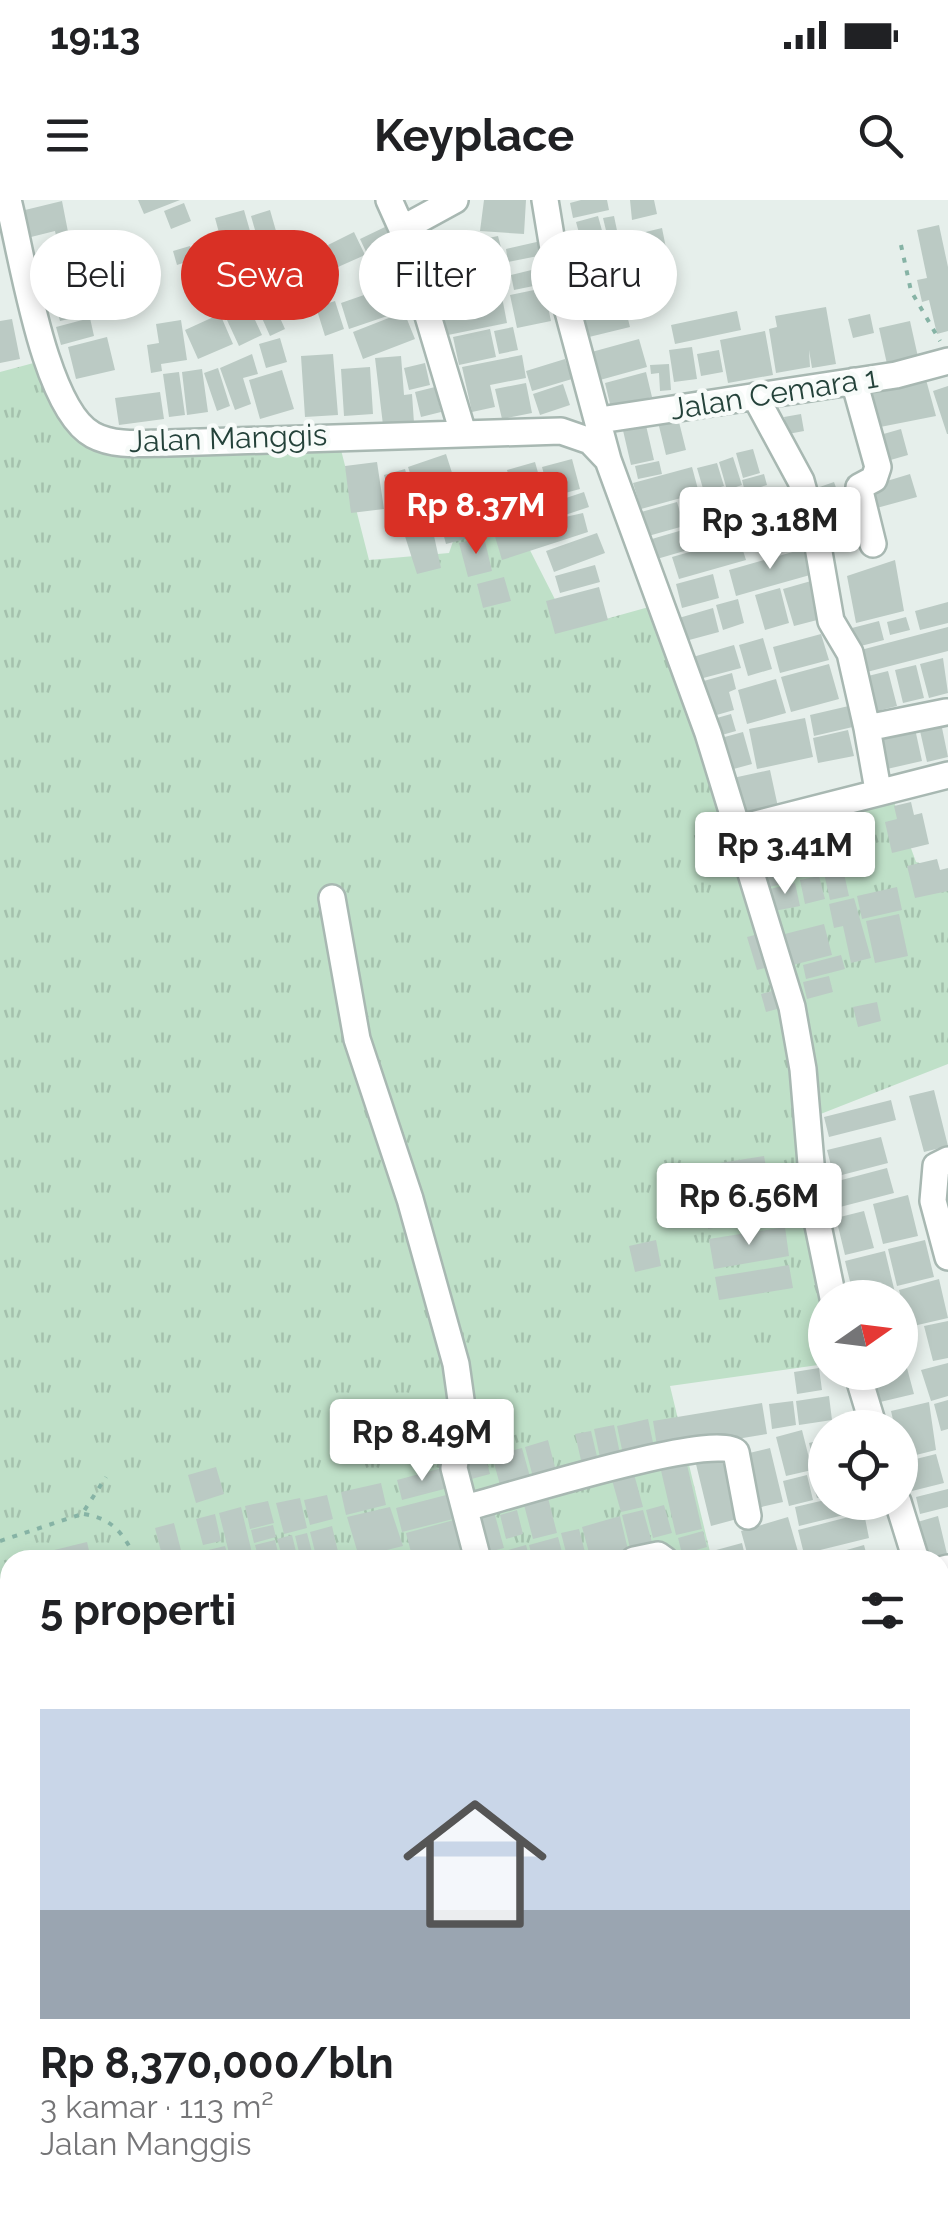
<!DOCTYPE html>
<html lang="id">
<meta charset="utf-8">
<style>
:root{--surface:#fff;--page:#f2f2f2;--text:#202124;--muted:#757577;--accent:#d93025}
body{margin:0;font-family:Raleway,sans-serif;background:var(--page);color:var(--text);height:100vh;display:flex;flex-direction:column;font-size:38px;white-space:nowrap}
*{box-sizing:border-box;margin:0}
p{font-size:32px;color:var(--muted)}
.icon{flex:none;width:55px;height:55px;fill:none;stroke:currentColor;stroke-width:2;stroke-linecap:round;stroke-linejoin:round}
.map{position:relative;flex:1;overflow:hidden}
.side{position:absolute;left:0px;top:1350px;width:950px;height:672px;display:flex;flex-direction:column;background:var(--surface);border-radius:30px 30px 0 0;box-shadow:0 5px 15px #0003}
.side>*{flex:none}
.top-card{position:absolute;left:30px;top:30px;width:890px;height:90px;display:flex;gap:20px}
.needle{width:65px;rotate:76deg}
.buttons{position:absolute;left:808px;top:1080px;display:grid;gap:20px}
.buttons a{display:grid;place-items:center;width:110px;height:110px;border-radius:50%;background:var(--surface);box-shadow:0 5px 15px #0003;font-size:50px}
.price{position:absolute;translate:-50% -85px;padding:0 22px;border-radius:10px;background:#fff;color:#222;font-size:32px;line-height:65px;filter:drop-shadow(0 2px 5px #0008)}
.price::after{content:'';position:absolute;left:50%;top:60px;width:30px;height:22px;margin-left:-15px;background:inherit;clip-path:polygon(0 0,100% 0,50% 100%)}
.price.current{background:var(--accent);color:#fff}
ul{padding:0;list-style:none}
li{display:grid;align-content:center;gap:20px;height:530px;padding:0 40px}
li span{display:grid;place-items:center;height:310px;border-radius:0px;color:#555}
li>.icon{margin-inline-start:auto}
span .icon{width:180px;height:180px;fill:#fffc;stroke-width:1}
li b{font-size:42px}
h2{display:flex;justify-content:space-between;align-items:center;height:120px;padding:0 40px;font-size:42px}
.tag{padding:0 35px;border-radius:45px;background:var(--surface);box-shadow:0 5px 15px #0003;font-size:35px;line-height:90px}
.tag.current{background:var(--accent);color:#fff}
.status{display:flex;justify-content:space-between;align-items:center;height:70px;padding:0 50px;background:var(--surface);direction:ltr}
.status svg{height:28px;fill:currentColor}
header{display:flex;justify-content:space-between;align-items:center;height:130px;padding:0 40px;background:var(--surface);font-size:45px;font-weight:700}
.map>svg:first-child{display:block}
</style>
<div class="status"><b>19:13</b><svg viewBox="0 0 49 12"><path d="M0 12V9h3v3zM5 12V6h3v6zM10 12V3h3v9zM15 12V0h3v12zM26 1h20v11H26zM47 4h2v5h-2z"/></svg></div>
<header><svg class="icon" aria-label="menu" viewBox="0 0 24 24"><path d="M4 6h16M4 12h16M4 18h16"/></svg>Keyplace<svg class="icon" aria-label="search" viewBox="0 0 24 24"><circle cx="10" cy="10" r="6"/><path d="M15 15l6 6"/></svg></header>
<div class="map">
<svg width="948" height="2021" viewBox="0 0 948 2021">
<defs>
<pattern id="grass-tufts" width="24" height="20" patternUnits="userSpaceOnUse" patternTransform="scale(2.5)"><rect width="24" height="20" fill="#bfe0c8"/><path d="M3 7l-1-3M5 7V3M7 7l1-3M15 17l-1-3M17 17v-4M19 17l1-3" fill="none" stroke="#a4c1ad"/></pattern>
</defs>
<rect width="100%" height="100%" fill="#e6efeb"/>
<path fill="url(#grass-tufts)" d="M 56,157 L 87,214 L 149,252 L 338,238 L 369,360 L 449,353 L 462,315 L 505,301 L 570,429 L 656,405 L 740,625 L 885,577 L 916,662 L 937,668 L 948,686 L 948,864 L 818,915 L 825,1164 L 670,1186 L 712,1360 L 10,1360 L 10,1551 L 0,1552 L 0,172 Z"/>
<path fill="#bbcac4" d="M 138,0 L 180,0 L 144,14 Z
M 484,0 L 526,0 L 524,34 L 480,31 Z
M 581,0 L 607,0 L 609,10 L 573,18 L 570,3 Z
M 630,0 L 654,0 L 657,14 L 632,20 Z
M 62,1 L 69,37 L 57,40 L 55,31 L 31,37 L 21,17 L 26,16 L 25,10 Z
M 184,3 L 191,21 L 171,29 L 164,11 Z
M 244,10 L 250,31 L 221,40 L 215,18 Z
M 270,10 L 278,38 L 259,44 L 251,16 Z
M 598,16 L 606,45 L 584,51 L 576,22 Z
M 614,16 L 620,45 L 610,47 L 603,18 Z
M 939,25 L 948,67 L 948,131 L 937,134 L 929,100 L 922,102 L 917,80 L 927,78 L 917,30 Z
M 385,27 L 393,45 L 368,56 L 360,39 Z
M 662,28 L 667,53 L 629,61 L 621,38 Z
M 461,31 L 469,66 L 424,76 L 416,41 Z
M 354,32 L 365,55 L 338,67 L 328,45 Z
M 498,36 L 503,55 L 477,60 L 473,41 Z
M 71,39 L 76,58 L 46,65 L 42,47 Z
M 541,41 L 543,55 L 508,62 L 506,49 Z
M 190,46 L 195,59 L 177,65 L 173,51 Z
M 121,49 L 127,76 L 54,94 L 47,67 Z
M 302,54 L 311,75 L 290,84 L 281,63 Z
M 236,63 L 245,102 L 227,107 L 218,67 Z
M 548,66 L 553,82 L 514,90 L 511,75 Z
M 624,68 L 632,97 L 587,109 L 578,87 L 579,80 Z
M 669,69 L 674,90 L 645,97 L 640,76 Z
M 487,72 L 491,93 L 455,101 L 450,79 Z
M 316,78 L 326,100 L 300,111 L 290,90 Z
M 390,86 L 399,112 L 349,129 L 341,103 Z
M 544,88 L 551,121 L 517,128 L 510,95 Z
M 268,91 L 285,129 L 270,136 L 253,98 Z
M 80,94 L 85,115 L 60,121 L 54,100 Z
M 502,97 L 507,123 L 443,136 L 437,111 Z
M 335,101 L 344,129 L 325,136 L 316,107 Z
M 625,107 L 630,127 L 589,137 L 584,118 Z
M 826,107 L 836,164 L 812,168 L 809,150 L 810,167 L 776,173 L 769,129 L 777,127 L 775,116 Z
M 250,109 L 262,135 L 239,146 L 227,120 Z
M 737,111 L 741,130 L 675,144 L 671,125 Z
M 404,112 L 415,139 L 363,159 L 353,132 Z
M 220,114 L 233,144 L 198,159 L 185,130 Z
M 870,114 L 874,133 L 853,138 L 848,119 Z
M 90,118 L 94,136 L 61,145 L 56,127 Z
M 12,119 L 20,159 L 0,163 L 0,121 Z
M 181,120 L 187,160 L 161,164 L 162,171 L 151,173 L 147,145 L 159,143 L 156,124 Z
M 910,121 L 918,157 L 887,164 L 879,128 Z
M 513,127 L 518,150 L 499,154 L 494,131 Z
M 490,129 L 496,157 L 459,165 L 453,137 Z
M 765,131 L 773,175 L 728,183 L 720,140 Z
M 107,137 L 115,170 L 76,179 L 68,147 Z
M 280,138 L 287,162 L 266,168 L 259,144 Z
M 639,139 L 647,167 L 600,180 L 597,170 L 592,171 L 588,153 Z
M 692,147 L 697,179 L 674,182 L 669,150 Z
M 719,150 L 723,172 L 701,176 L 697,154 Z
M 252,154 L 258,174 L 243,178 L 251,204 L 235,210 L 220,168 Z
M 333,154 L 338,215 L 305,217 L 301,156 Z
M 522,155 L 526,178 L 490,185 L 495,207 L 472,212 L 462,167 Z
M 401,156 L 404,195 L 412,194 L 414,223 L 383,225 L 375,158 Z
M 565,159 L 572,179 L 532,191 L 526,171 Z
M 425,163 L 430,185 L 409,190 L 404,168 Z
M 669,164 L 671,190 L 660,191 L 659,173 L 651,174 L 650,165 Z
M 370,167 L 373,214 L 344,216 L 341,169 Z
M 218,168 L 230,206 L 217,211 L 204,173 Z
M 202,169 L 208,212 L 187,215 L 182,172 Z
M 282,170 L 294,209 L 260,219 L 249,180 Z
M 179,172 L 185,215 L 169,217 L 163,174 Z
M 646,172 L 652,197 L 611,208 L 605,183 Z
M 925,176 L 936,216 L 870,229 L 859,193 Z
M 526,183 L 532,213 L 502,219 L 495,189 Z
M 563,184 L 570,205 L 540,215 L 533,194 Z
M 948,186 L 948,234 L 947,234 L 933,191 Z
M 435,187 L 441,212 L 421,217 L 415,192 Z
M 160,192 L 164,219 L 119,225 L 115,198 Z
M 801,214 L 804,231 L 788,234 L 784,217 Z
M 678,218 L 686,250 L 666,255 L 658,222 Z
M 645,221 L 654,260 L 631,265 L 622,226 Z
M 901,229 L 908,255 L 880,263 L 873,237 Z
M 753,249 L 760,273 L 743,278 L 736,253 Z
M 446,254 L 454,279 L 436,285 L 444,308 L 424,315 L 408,267 Z
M 733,257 L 742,285 L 727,290 L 719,262 Z
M 572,259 L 580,289 L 550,297 L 542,267 Z
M 659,261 L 662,274 L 638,279 L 635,266 Z
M 377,262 L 384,309 L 351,313 L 345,266 Z
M 535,262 L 546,301 L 518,308 L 507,270 Z
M 717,263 L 724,286 L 704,292 L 697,268 Z
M 692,267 L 699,293 L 641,309 L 633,283 Z
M 405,269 L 413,299 L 392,304 L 384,275 Z
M 500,272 L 506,295 L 483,300 L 478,277 Z
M 764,274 L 767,285 L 745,292 L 742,280 Z
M 910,274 L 917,297 L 873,309 L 867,287 Z
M 459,281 L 467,303 L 447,310 L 439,288 Z
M 834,282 L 843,307 L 816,316 L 808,291 Z
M 766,289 L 770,305 L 752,310 L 747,294 Z
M 584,292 L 589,307 L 559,317 L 554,302 Z
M 417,300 L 422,320 L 401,326 L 396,306 Z
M 677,302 L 684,326 L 641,338 L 634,314 Z
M 474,309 L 480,335 L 446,344 L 439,318 Z
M 583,313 L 588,332 L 502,360 L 494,333 Z
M 431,322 L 441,368 L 417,374 L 403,330 Z
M 710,322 L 715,342 L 650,361 L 645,341 Z
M 597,333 L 605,353 L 554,372 L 546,351 Z
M 484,337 L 492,371 L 468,377 L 459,343 Z
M 739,338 L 746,360 L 679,379 L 672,357 Z
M 803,349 L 810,375 L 736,396 L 729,370 Z
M 895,360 L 904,411 L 856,423 L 847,376 Z
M 595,365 L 600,382 L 560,393 L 555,376 Z
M 713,374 L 719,398 L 682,408 L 676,384 Z
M 504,377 L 511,401 L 483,408 L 477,384 Z
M 811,381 L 821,419 L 794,426 L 783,389 Z
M 599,387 L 608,420 L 555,434 L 546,401 Z
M 780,388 L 789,423 L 765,430 L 755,395 Z
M 738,399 L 744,423 L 723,430 L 716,405 Z
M 948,402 L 948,423 L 920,430 L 915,411 Z
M 713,408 L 719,432 L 678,443 L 672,420 Z
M 906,417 L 910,430 L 890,435 L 887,422 Z
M 879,421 L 884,440 L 857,447 L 852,428 Z
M 948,427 L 948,451 L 863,473 L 857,451 Z
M 821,434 L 829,460 L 780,473 L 773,447 Z
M 763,438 L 772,469 L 748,476 L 739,445 Z
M 734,445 L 741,468 L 692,481 L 686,459 Z
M 943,458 L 948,493 L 929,498 L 920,464 Z
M 829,464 L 839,499 L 791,512 L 781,477 Z
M 916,465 L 924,498 L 903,503 L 895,470 Z
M 888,471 L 897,506 L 873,512 L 864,477 Z
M 732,473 L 736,489 L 729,492 L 734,510 L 696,521 L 693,484 Z
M 776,479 L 786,513 L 747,524 L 738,490 Z
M 853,505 L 857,526 L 814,536 L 810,515 Z
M 731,514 L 736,531 L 697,542 L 692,525 Z
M 805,518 L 813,557 L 757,569 L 749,529 Z
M 940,518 L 948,557 L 927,562 L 918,522 Z
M 914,524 L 922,561 L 887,569 L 879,531 Z
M 848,530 L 854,556 L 818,563 L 813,538 Z
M 743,532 L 752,564 L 715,574 L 706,542 Z
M 770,570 L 778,607 L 727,618 L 719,581 Z
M 911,602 L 914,615 L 922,613 L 929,644 L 892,653 L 885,622 L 897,619 L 894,606 Z
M 778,619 L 792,682 L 745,692 L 731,629 Z
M 937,659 L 940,670 L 948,668 L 948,691 L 915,698 L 907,666 Z
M 843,669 L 849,696 L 830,700 L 824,673 Z
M 819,676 L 825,699 L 805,704 L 800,680 Z
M 795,683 L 800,706 L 774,711 L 770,689 Z
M 897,687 L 902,710 L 862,719 L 857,696 Z
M 854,698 L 871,758 L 851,763 L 843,726 L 834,728 L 829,704 Z
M 899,714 L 908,756 L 875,763 L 866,721 Z
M 824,724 L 832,755 L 785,767 L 777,736 Z
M 770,731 L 777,765 L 757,770 L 747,737 Z
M 841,755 L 845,769 L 806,779 L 803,765 Z
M 829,776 L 833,792 L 807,799 L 803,782 Z
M 787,787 L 792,805 L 766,812 L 761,794 Z
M 877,802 L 881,821 L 858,827 L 853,807 Z
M 934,890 L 948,946 L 924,952 L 909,896 Z
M 891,900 L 896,920 L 829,937 L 824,917 Z
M 881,937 L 888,963 L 834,977 L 827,950 Z
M 764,956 L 768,978 L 699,990 L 695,967 Z
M 887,968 L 894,993 L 840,1007 L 834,982 Z
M 777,981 L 783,1016 L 753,1022 L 747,986 Z
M 743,984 L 749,1021 L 708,1029 L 702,991 Z
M 908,995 L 918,1036 L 883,1044 L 873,1004 Z
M 864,1011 L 874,1048 L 845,1055 L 836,1018 Z
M 785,1027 L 789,1056 L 714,1069 L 709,1039 Z
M 656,1040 L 661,1066 L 635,1072 L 629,1046 Z
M 925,1040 L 934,1077 L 897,1086 L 888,1049 Z
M 885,1051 L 896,1097 L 854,1098 L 845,1061 Z
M 789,1065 L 793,1088 L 719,1100 L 715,1077 Z
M 939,1079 L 948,1118 L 909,1127 L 899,1090 Z
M 948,1121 L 948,1158 L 933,1161 L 924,1126 Z
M 904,1157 L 914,1194 L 880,1202 L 872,1172 L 900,1172 L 900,1158 Z
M 948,1163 L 948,1196 L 931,1201 L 921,1170 Z
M 819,1168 L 822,1190 L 797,1194 L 794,1172 Z
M 829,1196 L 832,1220 L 799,1225 L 796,1201 Z
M 948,1200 L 948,1229 L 941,1231 L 934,1204 Z
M 793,1201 L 796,1225 L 772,1229 L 769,1204 Z
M 929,1202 L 936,1250 L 904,1258 L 900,1228 L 895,1228 L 891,1211 Z
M 762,1203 L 767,1234 L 658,1252 L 653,1221 Z
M 648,1219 L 655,1252 L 624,1259 L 617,1226 Z
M 614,1225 L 622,1263 L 602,1267 L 594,1229 Z
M 802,1230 L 812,1270 L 786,1276 L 776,1237 Z
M 591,1231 L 599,1265 L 583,1269 L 575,1234 Z
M 825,1239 L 825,1269 L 816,1271 L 809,1243 Z
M 548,1240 L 557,1275 L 534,1281 L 525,1247 Z
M 522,1248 L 532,1284 L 502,1292 L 492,1256 Z
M 770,1248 L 783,1302 L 757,1308 L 745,1254 Z
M 722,1254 L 737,1319 L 711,1326 L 695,1260 Z
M 936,1254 L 944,1283 L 908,1292 L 900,1263 Z
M 485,1255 L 490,1274 L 464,1281 L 459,1262 Z
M 685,1256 L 702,1329 L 676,1335 L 659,1262 Z
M 216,1267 L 224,1294 L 196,1303 L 188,1275 Z
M 442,1268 L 448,1288 L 402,1300 L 397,1280 Z
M 825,1273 L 825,1296 L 817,1298 L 811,1276 Z
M 634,1274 L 643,1307 L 621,1312 L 612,1280 Z
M 807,1275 L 813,1300 L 789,1306 L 783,1281 Z
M 381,1283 L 386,1305 L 346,1315 L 341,1292 Z
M 948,1289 L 948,1307 L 920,1314 L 916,1297 Z
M 458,1292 L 465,1316 L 402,1332 L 396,1308 Z
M 547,1294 L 557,1333 L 533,1339 L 523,1301 Z
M 327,1295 L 333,1319 L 310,1325 L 304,1300 Z
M 300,1298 L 307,1328 L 284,1334 L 276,1303 Z
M 825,1300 L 863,1302 L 864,1310 L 799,1326 L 795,1307 Z
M 268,1301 L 274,1323 L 250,1329 L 245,1306 Z
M 664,1305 L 672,1333 L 653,1338 L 646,1310 Z
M 241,1307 L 252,1353 L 257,1360 L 230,1357 L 219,1313 Z
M 390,1307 L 403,1346 L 359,1357 L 347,1317 Z
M 493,1308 L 504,1348 L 481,1354 L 471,1313 Z
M 517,1310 L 523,1334 L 506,1339 L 500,1315 Z
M 643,1310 L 653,1346 L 631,1352 L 622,1315 Z
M 864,1313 L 869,1338 L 804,1354 L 798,1330 Z
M 215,1314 L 221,1341 L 203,1345 L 196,1319 Z
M 620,1316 L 629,1354 L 591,1360 L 582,1327 Z
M 938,1316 L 948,1358 L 924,1360 L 914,1323 Z
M 788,1317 L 799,1355 L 749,1360 L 741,1331 Z
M 454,1320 L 462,1360 L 413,1360 L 406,1333 Z
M 174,1323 L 182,1354 L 163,1359 L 155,1328 Z
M 273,1325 L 276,1337 L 254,1343 L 251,1330 Z
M 332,1326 L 339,1356 L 317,1360 L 310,1332 Z
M 579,1329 L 587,1360 L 568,1360 L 561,1333 Z
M 703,1331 L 707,1347 L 682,1354 L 678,1338 Z
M 307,1333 L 314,1360 L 301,1360 L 295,1336 Z
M 292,1335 L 298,1360 L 283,1360 L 277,1339 Z
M 558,1337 L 564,1360 L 533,1360 L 529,1345 Z
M 275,1340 L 280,1360 L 259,1360 L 255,1345 Z
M 87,1342 L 91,1359 L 48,1360 L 46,1352 Z
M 742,1343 L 746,1360 L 683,1360 L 683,1359 Z
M 526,1345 L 530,1360 L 491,1360 L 490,1355 Z
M 864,1345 L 868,1360 L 815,1360 L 815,1359 Z
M 225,1346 L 229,1360 L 206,1360 L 204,1351 Z
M 948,1381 L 948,1425 L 943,1426 L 940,1383 Z
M 0,1795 L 10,1830 L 10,1868 L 0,1871 Z
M 948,1919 L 948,1975 L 940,1977 L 940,1921 Z
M 10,1975 L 10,2007 L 0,2008 L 0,1977 Z
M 10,2010 L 37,2012 L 38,2021 L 1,2021 L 0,2012 Z
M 275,2012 L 327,2012 L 329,2021 L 273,2021 Z
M 333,2012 L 365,2012 L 367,2021 L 334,2021 Z
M 491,2012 L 530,2012 L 532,2021 L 483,2021 L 482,2014 Z
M 535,2012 L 591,2012 L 591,2014 L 537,2021 Z
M 610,2012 L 667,2012 L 669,2021 L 612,2021 Z
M 788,2012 L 829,2012 L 831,2021 L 790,2021 Z
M 878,2012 L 913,2012 L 914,2016 L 849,2021 Z"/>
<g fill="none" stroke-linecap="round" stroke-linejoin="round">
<defs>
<path id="minor" d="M 8,0 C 22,54 44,209 93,235 C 115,247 144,243 169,243 L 561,231 L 590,241 L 608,260
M 389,0 L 402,29 L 463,233
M 545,0 L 556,67 L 608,260 L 708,533 L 792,807 L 803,869 L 815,1011 L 833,1098
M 402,29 L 455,0
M 854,181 L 878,267 L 874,279 L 859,287 L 873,344
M 755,196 L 801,281 L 816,335 L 831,421 L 850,453 L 867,528 L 946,512
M 600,220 L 896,175 L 948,161
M 867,528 L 878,590
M 740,628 L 948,575
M 332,698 L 357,839 L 410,999 L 456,1164 L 463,1214 L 454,1268 L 478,1360
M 948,960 L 936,966 L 933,1001 L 948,1057
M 857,1172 L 874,1228
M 898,1302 L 916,1360
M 465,1308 C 504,1298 715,1231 736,1252 L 748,1316
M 634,1360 L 658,1355 L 665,1360
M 940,1370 L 948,1368
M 940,1445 L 948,1474
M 940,1518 L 948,1516
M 0,1780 L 10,1777
M 940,1857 L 948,1855
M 0,1868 L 10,1867
M 269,2012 L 271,2021
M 470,2012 L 473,2021
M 622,2012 L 624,2021
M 87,2021 L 160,2012"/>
</defs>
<use href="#minor" stroke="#a8b8b2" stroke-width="30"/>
<path stroke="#86b3a5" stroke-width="4" stroke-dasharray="5 8" stroke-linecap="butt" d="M 901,45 L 911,91 L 940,141
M 84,1314 C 114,1319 123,1334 137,1360
M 0,1341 L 82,1314 L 106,1277"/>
<use href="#minor" stroke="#fff" stroke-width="25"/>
</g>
<g text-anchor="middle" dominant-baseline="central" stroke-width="9" stroke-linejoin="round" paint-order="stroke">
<g font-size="30" fill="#24423a" stroke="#f7fbf9">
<text transform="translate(774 193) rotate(-9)">Jalan Cemara 1</text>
<text transform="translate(228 238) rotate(-2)">Jalan Manggis</text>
</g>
</g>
</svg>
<div class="buttons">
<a><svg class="needle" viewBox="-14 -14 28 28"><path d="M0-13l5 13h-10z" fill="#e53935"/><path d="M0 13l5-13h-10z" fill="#757577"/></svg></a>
<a><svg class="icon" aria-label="locate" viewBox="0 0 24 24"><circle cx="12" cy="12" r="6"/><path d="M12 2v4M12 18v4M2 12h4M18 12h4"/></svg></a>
</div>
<b class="price current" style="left:476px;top:357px">Rp 8.37M</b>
<b class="price" style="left:770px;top:372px">Rp 3.18M</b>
<b class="price" style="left:785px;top:697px">Rp 3.41M</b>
<b class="price" style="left:749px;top:1048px">Rp 6.56M</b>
<b class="price" style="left:422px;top:1284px">Rp 8.49M</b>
<div class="top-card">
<a class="tag">Beli</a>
<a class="tag current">Sewa</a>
<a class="tag">Filter</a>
<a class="tag">Baru</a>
</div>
<section class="side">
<h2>5 properti<svg class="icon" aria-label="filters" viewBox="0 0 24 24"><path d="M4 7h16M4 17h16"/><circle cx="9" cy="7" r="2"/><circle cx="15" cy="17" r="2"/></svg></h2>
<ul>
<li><span style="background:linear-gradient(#c9d6e8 65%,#9aa5b1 0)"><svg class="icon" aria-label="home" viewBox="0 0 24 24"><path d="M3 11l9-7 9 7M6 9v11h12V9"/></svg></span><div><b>Rp 8,370,000/bln</b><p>3 kamar · 113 m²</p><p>Jalan Manggis</p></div></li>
</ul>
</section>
</div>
